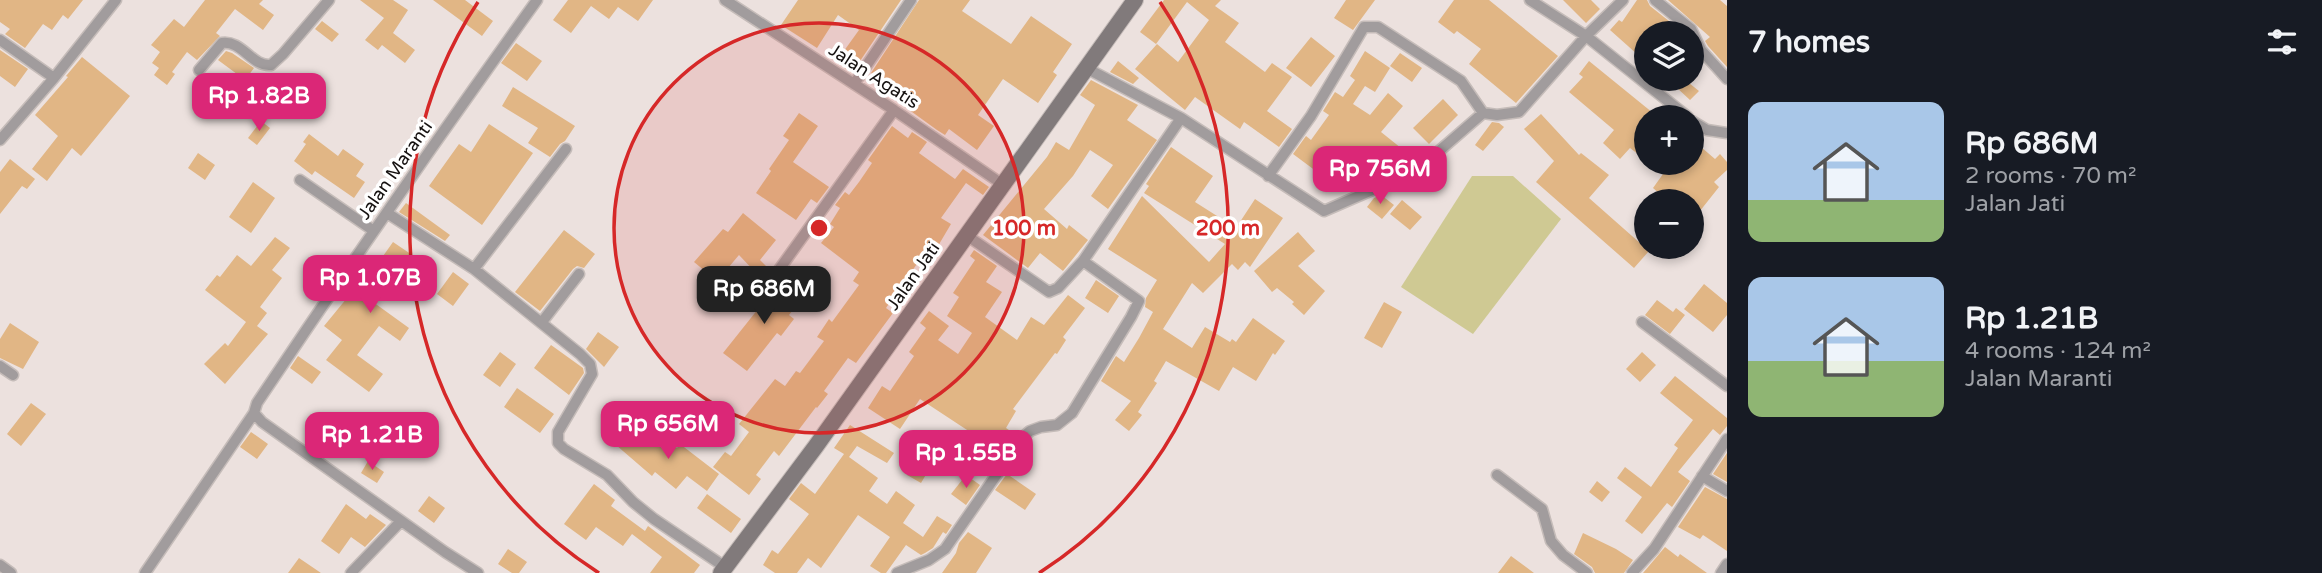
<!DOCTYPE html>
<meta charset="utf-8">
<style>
:root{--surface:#171b24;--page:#242831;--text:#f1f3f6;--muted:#9ea1a6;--accent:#db2777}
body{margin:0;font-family:"Varela Round",sans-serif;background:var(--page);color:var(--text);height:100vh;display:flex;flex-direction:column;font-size:26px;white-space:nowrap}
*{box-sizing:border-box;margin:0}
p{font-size:23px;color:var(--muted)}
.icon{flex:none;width:38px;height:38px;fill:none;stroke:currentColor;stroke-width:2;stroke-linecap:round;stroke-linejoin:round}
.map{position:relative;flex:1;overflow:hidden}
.panel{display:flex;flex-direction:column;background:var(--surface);width:595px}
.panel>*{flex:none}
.buttons{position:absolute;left:1634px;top:21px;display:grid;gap:14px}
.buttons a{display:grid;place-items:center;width:70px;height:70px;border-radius:50%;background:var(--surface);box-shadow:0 4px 10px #0003;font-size:35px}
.price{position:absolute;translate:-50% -60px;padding:0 16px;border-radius:14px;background:var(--accent);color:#fff;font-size:23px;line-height:46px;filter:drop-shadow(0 2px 4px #0008)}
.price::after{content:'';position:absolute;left:50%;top:42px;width:21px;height:16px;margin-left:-10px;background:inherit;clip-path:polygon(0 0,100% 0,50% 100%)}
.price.selected{background:#222;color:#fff}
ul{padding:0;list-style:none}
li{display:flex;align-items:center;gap:21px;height:175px;padding:0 21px}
li span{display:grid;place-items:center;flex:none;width:196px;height:140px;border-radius:14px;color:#555}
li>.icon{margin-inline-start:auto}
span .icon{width:84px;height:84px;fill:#fffc;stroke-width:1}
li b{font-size:30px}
h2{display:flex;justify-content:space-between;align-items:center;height:84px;padding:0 21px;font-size:30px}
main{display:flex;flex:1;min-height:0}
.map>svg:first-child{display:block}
</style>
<main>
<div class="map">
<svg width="1727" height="573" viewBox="0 0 1727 573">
<rect width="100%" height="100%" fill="#ece1de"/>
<path fill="#cfc993" d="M 1472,176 L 1513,176 L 1561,219 L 1473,334 L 1401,287 Z"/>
<path fill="#e1b685" d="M 0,0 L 83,0 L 68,19 L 63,15 L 52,30 L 43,24 L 25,48 L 5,34 L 10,29 L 0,22 Z
M 205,0 L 263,0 L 259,4 L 274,15 L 263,30 L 235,9 L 216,33 L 220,36 L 197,60 L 187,52 L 172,72 L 175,74 L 167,85 L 154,75 L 159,68 L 152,63 L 160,52 L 151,45 L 174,19 L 184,27 Z
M 360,0 L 393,0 L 408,10 L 393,33 L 415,50 L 405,63 L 382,45 L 378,50 L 365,40 L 384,18 Z
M 433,0 L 465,0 L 493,21 L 482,36 Z
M 568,0 L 653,0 L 638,21 L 618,7 L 609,19 L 591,6 L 571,33 L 553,20 Z
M 798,0 L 901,0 L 852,73 L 836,62 L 859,30 L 838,15 L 817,48 L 781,25 Z
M 919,0 L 970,0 L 962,11 L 1011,44 L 1031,16 L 1072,44 L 1053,72 L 1057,75 L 1038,103 L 1003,79 L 978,115 L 994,126 L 977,150 L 949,129 L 945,135 L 937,130 L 883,91 L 888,85 L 871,73 Z
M 1164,0 L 1221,0 L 1215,6 L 1239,23 L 1225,42 L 1265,72 L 1272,63 L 1292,77 L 1267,111 L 1292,129 L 1279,147 L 1244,122 L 1240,129 L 1195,97 L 1185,110 L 1135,69 L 1157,44 L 1178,62 L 1209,20 L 1187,2 L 1156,44 L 1140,32 Z
M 1346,0 L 1375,0 L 1353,30 L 1334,18 Z
M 1454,0 L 1489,0 L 1558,56 L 1516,103 L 1469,64 L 1481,49 L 1457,31 L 1454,34 L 1438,22 Z
M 1563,0 L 1591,0 L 1600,9 L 1586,23 Z
M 1637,0 L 1647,0 L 1650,6 L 1674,25 L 1666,33 L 1647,33 L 1647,63 L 1610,30 L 1619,20 L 1622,22 Z
M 1668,0 L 1720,0 L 1727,6 L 1727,67 L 1708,46 L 1705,41 L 1710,37 Z
M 322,21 L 339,34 L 332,42 L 315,29 Z
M 1311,37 L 1335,56 L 1311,87 L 1286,68 Z
M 516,43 L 542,61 L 527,81 L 501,63 Z
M 0,50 L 28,69 L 15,87 L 0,76 Z
M 226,51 L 232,53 L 254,68 L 245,80 L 218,60 Z
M 1365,51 L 1390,68 L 1375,92 L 1365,86 L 1353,104 L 1370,115 L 1388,93 L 1403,106 L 1381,132 L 1406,152 L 1397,163 L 1381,150 L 1365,173 L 1360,169 L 1347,191 L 1328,180 L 1293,154 L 1306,136 L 1311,140 L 1329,115 L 1323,111 L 1335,92 L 1343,97 L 1355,80 L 1350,76 Z
M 1400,53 L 1422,68 L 1412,82 L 1390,66 Z
M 82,57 L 130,96 L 81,156 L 72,148 L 47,181 L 32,169 L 58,136 L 35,115 L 68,77 L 66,76 Z
M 1118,61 L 1139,78 L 1133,84 L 1110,72 Z
M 1589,61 L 1653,113 L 1647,117 L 1647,161 L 1630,148 L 1620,159 L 1603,143 L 1614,130 L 1569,92 L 1583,77 L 1579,74 Z
M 1684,79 L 1699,91 L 1690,100 L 1676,87 Z
M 1091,80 L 1138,105 L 1127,120 L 1157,140 L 1108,209 L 1091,196 L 1113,165 L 1090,150 L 1073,176 L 1044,209 L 1067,229 L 1069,225 L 1088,240 L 1063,271 L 1040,253 L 1028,268 L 983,235 L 1047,157 L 1056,142 L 1069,150 L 1095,105 L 1080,95 Z
M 513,87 L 575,126 L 565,141 L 560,144 L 550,157 L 528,143 L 538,128 L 502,106 Z
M 1443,99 L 1458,115 L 1429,144 L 1413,128 Z
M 799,113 L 818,126 L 793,162 L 829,187 L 817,203 L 811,199 L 796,220 L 756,193 L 771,171 L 769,169 L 789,140 L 783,136 Z
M 1541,114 L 1579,155 L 1581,153 L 1609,175 L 1589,198 L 1649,251 L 1634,268 L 1536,182 L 1554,161 L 1524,129 Z
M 261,121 L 270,128 L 257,145 L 248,138 Z
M 1492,122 L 1499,123 L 1504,127 L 1483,151 L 1475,145 Z
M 489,124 L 533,153 L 482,225 L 429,186 L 459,144 L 471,152 Z
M 892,126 L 908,138 L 912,132 L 927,142 L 919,153 L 955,179 L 963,169 L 989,187 L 983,195 L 966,183 L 941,218 L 951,224 L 938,246 L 925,264 L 919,261 L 886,308 L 893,313 L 856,363 L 848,358 L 824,391 L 828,394 L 817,408 L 816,407 L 779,456 L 774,451 L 756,475 L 761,479 L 749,495 L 713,467 L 725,452 L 731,456 L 749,432 L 739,424 L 775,379 L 785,386 L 796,371 L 800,373 L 824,341 L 817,337 L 829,319 L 832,322 L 859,285 L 853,281 L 859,272 L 821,243 L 834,227 L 830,224 L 840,208 L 835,205 L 845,192 L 849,195 L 859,182 L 872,163 L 868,160 Z
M 309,134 L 338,156 L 343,149 L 364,164 L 356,176 L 365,182 L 354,198 L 315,171 L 312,175 L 294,161 L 306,144 L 303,142 Z
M 1171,147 L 1213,176 L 1195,202 L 1236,228 L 1255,199 L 1283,218 L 1250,267 L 1245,262 L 1238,270 L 1232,264 L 1203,293 L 1192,283 L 1163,329 L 1192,348 L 1205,327 L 1230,342 L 1232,339 L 1236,342 L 1253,318 L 1285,341 L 1275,355 L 1273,353 L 1256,381 L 1233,367 L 1219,391 L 1166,361 L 1154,381 L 1157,383 L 1138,412 L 1142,415 L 1129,431 L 1115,420 L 1131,401 L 1101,381 L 1116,356 L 1124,362 L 1139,338 L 1153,312 L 1145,307 L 1146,298 L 1157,280 L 1108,249 L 1142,196 L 1209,262 L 1225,244 L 1144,193 L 1149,186 L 1146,184 Z
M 1701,147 L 1715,159 L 1720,154 L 1727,162 L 1727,170 L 1714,182 L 1719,187 L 1692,221 L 1692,201 L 1668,201 L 1653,188 L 1663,174 L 1649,163 L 1692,163 L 1692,157 Z
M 198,153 L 215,165 L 205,180 L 188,168 Z
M 10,159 L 35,179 L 27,189 L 22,186 L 0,214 L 0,172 Z
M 253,182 L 275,198 L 251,233 L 229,217 Z
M 1381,195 L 1394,205 L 1382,219 L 1367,207 L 1374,198 Z
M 1402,200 L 1422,217 L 1410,230 L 1390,214 Z
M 406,203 L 450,235 L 445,241 L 399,212 Z
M 743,213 L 776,240 L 760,260 L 766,266 L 757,274 L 739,255 L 717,281 L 694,262 L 723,229 L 728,232 Z
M 564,230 L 595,254 L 584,268 L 577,266 L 573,269 L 540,311 L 515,292 Z
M 1298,232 L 1315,251 L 1298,266 L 1325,291 L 1304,315 L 1292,304 L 1294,302 L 1277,288 L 1272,292 L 1254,271 Z
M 275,237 L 290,248 L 272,270 L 282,278 L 260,307 L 267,313 L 257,326 L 268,334 L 225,384 L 204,364 L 225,343 L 228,346 L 246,322 L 205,290 L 217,275 L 220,277 L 237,255 L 251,266 Z
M 393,242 L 427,265 L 412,286 L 394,273 L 373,302 L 409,328 L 400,341 L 379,326 L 357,355 L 383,374 L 369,392 L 326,360 L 342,340 L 324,326 L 356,287 L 354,286 L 371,261 L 376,266 Z
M 974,250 L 997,266 L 986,282 L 1002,292 L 985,317 L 1017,340 L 1031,317 L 1044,325 L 1068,295 L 1085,308 L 1063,337 L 1066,340 L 1057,354 L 1055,353 L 1013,409 L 1016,411 L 1006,428 L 1015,434 L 1002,453 L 920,399 L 900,429 L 868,408 L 882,386 L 890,391 L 914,356 L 909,352 L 926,328 L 920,323 L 929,311 L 949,326 L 938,340 L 958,354 L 972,333 L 947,316 L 959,297 L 953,293 L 975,260 L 970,256 Z
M 453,272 L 469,284 L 453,306 L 437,294 Z
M 781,280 L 803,297 L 789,315 L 794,319 L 781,336 L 777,333 L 747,371 L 723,353 Z
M 1096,280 L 1119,296 L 1108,313 L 1085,298 Z
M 1704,284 L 1727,303 L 1727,315 L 1713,332 L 1684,309 Z
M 1657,300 L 1673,312 L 1676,308 L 1685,315 L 1670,334 L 1645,315 Z
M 1384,302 L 1402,312 L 1382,348 L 1364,338 Z
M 10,323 L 39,342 L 23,369 L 0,358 L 0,339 Z
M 598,332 L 619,347 L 604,367 L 586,349 Z
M 551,345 L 583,368 L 584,373 L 569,395 L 534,368 Z
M 500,352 L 516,364 L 500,387 L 483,375 Z
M 1642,352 L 1656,365 L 1640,382 L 1626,369 Z
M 298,356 L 321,372 L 312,384 L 290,368 Z
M 1675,376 L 1727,418 L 1727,426 L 1720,435 L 1713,429 L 1678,472 L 1690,481 L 1672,507 L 1667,503 L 1642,534 L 1625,521 L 1642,497 L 1617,478 L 1625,467 L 1651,487 L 1678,448 L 1674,445 L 1693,420 L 1660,393 Z
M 517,388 L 554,414 L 540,433 L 504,407 Z
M 31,403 L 46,414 L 21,446 L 7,434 Z
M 850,425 L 894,453 L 887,463 L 857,446 L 849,457 L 878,478 L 869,491 L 887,504 L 896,491 L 915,505 L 903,523 L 923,537 L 937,516 L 952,525 L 946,534 L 943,532 L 933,548 L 925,553 L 921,555 L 906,545 L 886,573 L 881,573 L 870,566 L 890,537 L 858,515 L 821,568 L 808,558 L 797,573 L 775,573 L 763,565 L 772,550 L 778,554 L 809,514 L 789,499 L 801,483 L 815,494 L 844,454 L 834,448 Z
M 629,429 L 649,446 L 658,434 L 677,448 L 680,444 L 719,474 L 707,491 L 687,476 L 676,489 L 655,472 L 652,476 L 616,445 Z
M 251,432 L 268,444 L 257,459 L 240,447 Z
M 923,448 L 937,456 L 921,483 L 907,475 Z
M 1727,453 L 1727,482 L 1713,474 Z
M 368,461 L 384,472 L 377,483 L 361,473 Z
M 1007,474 L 1036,494 L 1025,510 L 995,490 Z
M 966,475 L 980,485 L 966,505 L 951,494 Z
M 1597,481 L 1610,492 L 1602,502 L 1589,492 Z
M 594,484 L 615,500 L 611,506 L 645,531 L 648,526 L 700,565 L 694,573 L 650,573 L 662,557 L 632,534 L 623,546 L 596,527 L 586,540 L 564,524 Z
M 1705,487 L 1727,499 L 1727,551 L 1703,535 L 1700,539 L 1678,527 Z
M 707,494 L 741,519 L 731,533 L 697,508 Z
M 429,496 L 445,508 L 434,523 L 418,511 Z
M 346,504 L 366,519 L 370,514 L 386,525 L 365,547 L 351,537 L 339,554 L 321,541 Z
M 968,532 L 992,548 L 976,573 L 942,573 L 956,553 L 959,543 Z
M 1583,533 L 1616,549 L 1633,560 L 1624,573 L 1595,573 L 1592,567 L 1574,554 Z
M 1665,547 L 1678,557 L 1680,554 L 1707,573 L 1643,573 Z
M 508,549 L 527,562 L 519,573 L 512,573 L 498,564 Z
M 1511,556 L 1534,573 L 1498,573 Z
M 299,558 L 321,573 L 288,573 Z"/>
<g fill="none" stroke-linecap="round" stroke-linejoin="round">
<defs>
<path id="street" d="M 725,0 L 894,110 L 1002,184
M 1530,0 L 1586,36 L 1688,117
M 1655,0 L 1691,29 L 1701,50 L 1727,79
M 0,40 L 54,78
M 1086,68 L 1181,118 L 1324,211 L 1416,171 L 1483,113 L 1497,115 L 1519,112 L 1586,36 L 1623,0
M 199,70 L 222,43 C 242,40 252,67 271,65 L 283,54 L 329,0
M 854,84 L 911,0
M 1692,121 L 1707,130 L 1727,133
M 0,140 L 54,78 L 116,0
M 1268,176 L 1311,116 L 1364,27 L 1378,27 L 1461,81 L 1483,113
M 300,180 L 374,231
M 387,213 L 474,269 L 580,354 L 590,364 L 592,374 L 558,432 L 558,443 L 564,449 L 607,475 L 633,502 L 654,519 L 725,567
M 966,235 L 1049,292 L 1058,288 L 1083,261
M 474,269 L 566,149
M 755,303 L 894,110
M 542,322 L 579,274
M 1642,322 L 1727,386
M 0,366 L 13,375
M 1497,475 L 1542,509 L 1551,541 L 1563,555 L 1587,573
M 1702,476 L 1727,491
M 0,565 L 11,573
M 145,573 L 254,413
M 351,573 L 401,521
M 478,573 L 445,552 L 262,422 L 254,413 L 257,403 C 348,267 441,133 537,0
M 897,573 L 929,560 L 945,549 L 1022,438 L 1030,431 L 1041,427 L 1057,425 L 1072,413 L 1131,317 L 1139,301 L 1083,261 L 1181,118
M 1632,573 L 1654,549 L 1727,439
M 1721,573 L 1727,564"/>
<path id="secondary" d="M 721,573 L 816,446 L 1135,0"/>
</defs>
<use href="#street" stroke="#c5bcb9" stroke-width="13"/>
<use href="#secondary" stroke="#c5bcb9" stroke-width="18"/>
<use href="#street" stroke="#a19c9d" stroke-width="10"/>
<use href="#secondary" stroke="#817a7b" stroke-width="16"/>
</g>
<circle cx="819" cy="228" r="205" fill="#d62828" fill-opacity=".12"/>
<g fill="none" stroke="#d62828" stroke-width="3.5">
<circle cx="819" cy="228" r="205"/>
<path d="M599 573A409 409 0 0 1 478 2M1160 2A409 409 0 0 1 1039 573"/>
</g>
<g text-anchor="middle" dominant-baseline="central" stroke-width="7" stroke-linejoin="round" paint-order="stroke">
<g font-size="18" fill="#151110" stroke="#fff">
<text transform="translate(874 76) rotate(33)">Jalan Agatis</text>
<text transform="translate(395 170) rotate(-55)">Jalan Maranti</text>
<text transform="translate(913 276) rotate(-55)">Jalan Jati</text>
</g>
</g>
<circle cx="819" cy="228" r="10" fill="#d62828" stroke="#fff" stroke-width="3.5"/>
<g font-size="21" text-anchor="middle" font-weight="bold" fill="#d62828" stroke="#fff" stroke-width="7" stroke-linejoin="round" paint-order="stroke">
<text x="1024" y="235">100 m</text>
<text x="1228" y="235">200 m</text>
</g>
</svg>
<div class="buttons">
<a><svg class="icon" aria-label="layers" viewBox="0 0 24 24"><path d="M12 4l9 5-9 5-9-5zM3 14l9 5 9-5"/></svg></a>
<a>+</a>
<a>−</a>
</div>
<b class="price" style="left:259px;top:133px">Rp 1.82B</b>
<b class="price" style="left:1380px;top:206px">Rp 756M</b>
<b class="price" style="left:370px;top:315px">Rp 1.07B</b>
<b class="price selected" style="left:764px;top:326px">Rp 686M</b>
<b class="price" style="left:668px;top:461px">Rp 656M</b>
<b class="price" style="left:372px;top:472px">Rp 1.21B</b>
<b class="price" style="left:966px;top:490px">Rp 1.55B</b>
</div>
<section class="panel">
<h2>7 homes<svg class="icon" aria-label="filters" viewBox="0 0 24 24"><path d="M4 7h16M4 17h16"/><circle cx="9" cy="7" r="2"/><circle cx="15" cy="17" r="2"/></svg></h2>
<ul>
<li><span style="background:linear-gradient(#a9c7e8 70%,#8fb573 0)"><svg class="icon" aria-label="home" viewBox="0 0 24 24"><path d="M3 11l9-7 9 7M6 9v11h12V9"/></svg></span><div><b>Rp 686M</b><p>2 rooms · 70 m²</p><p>Jalan Jati</p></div></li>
<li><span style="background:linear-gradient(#a9c7e8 60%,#8fb573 0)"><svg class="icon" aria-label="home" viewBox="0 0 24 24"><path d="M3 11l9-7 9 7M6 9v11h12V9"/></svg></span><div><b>Rp 1.21B</b><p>4 rooms · 124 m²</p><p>Jalan Maranti</p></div></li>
</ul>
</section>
</main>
